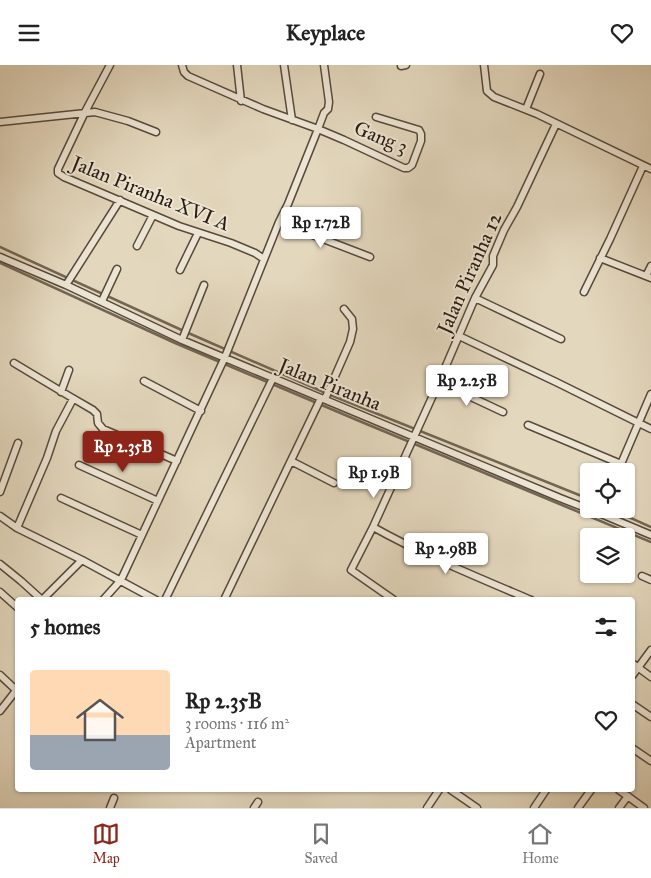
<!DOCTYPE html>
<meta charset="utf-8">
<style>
:root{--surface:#fff;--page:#f6f6f6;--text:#222;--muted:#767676;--line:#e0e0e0;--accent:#8f2418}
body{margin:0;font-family:"IM FELL Great Primer",serif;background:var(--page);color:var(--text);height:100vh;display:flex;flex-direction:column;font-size:19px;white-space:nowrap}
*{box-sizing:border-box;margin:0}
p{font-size:16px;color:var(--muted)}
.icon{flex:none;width:28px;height:28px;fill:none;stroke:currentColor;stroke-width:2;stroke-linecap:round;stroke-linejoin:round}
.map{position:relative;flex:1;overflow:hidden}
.drawer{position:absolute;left:15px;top:532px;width:620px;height:195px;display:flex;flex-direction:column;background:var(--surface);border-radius:5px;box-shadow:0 1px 4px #0004}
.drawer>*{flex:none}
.controls{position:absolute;left:580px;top:398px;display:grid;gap:10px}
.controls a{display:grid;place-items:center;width:55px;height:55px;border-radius:5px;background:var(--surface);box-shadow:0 1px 4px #0004;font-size:25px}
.price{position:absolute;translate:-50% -42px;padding:0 11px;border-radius:5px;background:#fff;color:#222;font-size:16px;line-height:32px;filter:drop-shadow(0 1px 2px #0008)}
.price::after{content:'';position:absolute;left:50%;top:30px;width:15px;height:11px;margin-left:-8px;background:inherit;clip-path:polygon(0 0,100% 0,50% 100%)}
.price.current{background:var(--accent);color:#fff}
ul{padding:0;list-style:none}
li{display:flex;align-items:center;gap:15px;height:125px;padding:0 15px}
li+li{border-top:1px solid var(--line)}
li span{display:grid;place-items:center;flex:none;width:140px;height:100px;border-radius:5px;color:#555}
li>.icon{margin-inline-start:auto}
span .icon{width:60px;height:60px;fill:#fffc;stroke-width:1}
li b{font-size:21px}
h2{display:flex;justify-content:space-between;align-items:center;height:60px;padding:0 15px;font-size:21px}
header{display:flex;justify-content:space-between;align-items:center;height:65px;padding:0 15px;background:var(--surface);font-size:22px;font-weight:700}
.tab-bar{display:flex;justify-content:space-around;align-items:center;height:70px;border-top:1px solid var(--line);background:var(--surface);font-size:14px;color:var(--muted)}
.tab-bar a{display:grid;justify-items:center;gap:2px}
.tab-bar .current{color:var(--accent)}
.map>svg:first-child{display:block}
</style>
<header><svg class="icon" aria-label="menu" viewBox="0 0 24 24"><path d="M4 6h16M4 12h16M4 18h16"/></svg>Keyplace<svg class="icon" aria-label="heart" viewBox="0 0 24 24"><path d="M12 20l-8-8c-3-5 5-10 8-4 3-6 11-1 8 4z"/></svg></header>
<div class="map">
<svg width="651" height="743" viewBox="0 0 651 743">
<rect width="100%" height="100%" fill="#e3d7bd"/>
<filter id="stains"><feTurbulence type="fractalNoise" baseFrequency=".004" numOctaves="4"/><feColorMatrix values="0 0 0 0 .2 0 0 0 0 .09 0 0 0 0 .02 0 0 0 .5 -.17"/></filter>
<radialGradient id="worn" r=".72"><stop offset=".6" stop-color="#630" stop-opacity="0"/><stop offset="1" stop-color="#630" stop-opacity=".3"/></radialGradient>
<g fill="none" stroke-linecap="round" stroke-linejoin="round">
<path stroke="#726554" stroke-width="2.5" d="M 0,182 L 186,267 L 328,329 L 589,434
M 0,198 L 175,278 L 364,358 L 651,477
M 611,444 L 651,462"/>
<defs>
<path id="street" d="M 110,0 L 85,47 L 58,104 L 58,108 L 64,112 L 179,161 L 231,178 L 255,188 L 264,194
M 182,0 L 184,7 L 188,11 L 263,44 L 318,64 L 324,48 L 328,44 L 329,37 L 324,0
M 237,0 L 241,36
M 284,0 L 292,55
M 484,0 L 487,26 L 494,32 L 537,49 L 651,104
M 401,1 L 406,0
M 526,44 L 540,9
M 0,57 L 95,47 L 128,56 L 156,67
M 279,157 L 370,192
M 137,181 L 153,150
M 0,192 L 66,220 L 182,275 L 560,433 L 606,451 L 651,470
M 600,193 L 651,213
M 180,205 L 198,168
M 646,211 L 651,201
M 66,220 L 120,135
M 584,227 L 610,174 L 643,101
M 475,233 L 561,274
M 102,236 L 117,204
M 459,271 L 556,317 L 651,364
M 182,275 L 204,220
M 14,298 L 69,331 L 93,345 L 97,349 L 98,358 L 103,364 L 177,396
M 144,316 L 201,346
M 439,317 L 503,347
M 61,327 L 69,305
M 325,334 L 350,277 L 353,264 L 352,254 L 344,244
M 528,360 L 621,399
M 291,396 L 334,418
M 79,400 L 158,436
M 618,406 L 651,329
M 0,427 L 18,378
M 61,433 L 142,470
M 0,451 L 17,463 L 82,495 L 156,535
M 373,462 C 423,490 477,512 531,535
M 17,463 L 47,393 L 56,366 L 73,334
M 0,499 L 21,516 L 42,535 L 82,495
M 642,511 L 651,515
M 0,527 L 18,543
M 103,535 L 121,515 L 225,292 L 279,157 L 288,139 L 318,64 L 344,75 L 404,103 L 408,103 L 412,100 L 421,76 L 421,69 L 419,65 L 376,52
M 165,535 L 273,313
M 224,535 L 321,333
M 394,535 L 351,505 L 373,462 L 439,317 L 475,233 L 493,200 L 493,191 L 504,165 L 517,142 L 556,59
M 632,598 L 651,612
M 0,610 L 16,625
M 632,611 L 651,585
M 632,639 L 651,652
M 0,646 L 18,623
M 632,683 L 651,696
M 451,725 L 477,743
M 619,725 L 644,743
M 110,743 L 114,733
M 254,743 L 258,737
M 427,743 L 439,725
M 534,743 L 546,725
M 578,743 L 591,725
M 619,743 L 628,731"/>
</defs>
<use href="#street" stroke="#574a3b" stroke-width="9"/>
<use href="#street" stroke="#ede5d4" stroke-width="6"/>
</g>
<g text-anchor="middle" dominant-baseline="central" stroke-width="4" stroke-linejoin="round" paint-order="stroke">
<g font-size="20" fill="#281b10" stroke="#ede5d4">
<text transform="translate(381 72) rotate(22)">Gang 3</text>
<text transform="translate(151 128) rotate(22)">Jalan Piranha XVI A</text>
<text transform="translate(469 208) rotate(-66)">Jalan Piranha 12</text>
<text transform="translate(330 319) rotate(22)">Jalan Piranha</text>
</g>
</g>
<rect width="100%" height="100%" filter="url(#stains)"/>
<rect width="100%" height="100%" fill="url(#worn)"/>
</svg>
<div class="controls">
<a><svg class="icon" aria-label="locate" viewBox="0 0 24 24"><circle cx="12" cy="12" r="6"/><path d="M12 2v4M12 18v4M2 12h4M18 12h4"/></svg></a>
<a><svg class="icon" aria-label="layers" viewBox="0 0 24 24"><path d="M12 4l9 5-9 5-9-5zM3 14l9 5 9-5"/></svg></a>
</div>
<b class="price" style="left:321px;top:184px">Rp 1.72B</b>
<b class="price" style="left:467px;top:342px">Rp 2.25B</b>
<b class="price current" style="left:123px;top:408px">Rp 2.35B</b>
<b class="price" style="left:374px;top:434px">Rp 1.9B</b>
<b class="price" style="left:446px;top:510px">Rp 2.98B</b>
<section class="drawer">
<h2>5 homes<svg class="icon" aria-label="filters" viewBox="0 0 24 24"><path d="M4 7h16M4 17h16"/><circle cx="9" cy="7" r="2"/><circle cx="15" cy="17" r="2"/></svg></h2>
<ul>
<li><span style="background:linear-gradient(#ffd9b3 65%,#9aa5b1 0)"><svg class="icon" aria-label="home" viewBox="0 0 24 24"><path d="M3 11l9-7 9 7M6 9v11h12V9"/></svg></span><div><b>Rp 2.35B</b><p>3 rooms · 116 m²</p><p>Apartment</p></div><svg class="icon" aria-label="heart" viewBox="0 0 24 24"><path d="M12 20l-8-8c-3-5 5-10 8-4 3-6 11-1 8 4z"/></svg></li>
</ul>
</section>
</div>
<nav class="tab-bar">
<a class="current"><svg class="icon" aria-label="map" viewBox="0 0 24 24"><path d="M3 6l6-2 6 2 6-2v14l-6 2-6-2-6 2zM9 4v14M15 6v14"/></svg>Map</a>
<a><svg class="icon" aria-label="saved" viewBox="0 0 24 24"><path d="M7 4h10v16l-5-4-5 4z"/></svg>Saved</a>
<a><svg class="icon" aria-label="home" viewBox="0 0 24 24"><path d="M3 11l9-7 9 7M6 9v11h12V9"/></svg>Home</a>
</nav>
